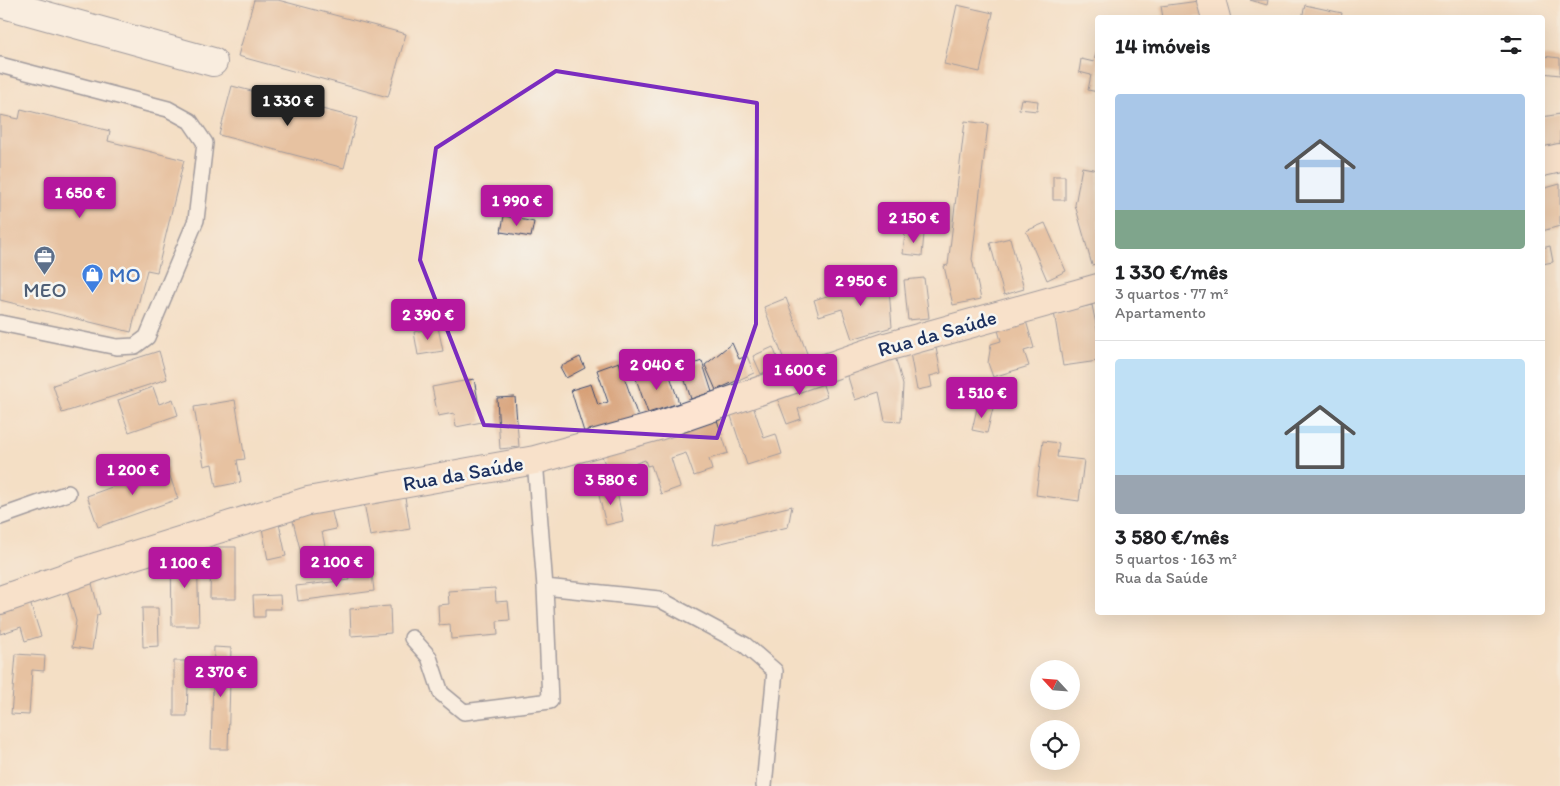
<!DOCTYPE html>
<html lang="pt">
<meta charset="utf-8">
<style>
:root{--surface:#fff;--page:#f2f2f2;--text:#202124;--muted:#757577;--line:#e0e0e0;--accent:#b5179e}
body{margin:0;font-family:Itim,sans-serif;background:var(--page);color:var(--text);height:100vh;display:flex;flex-direction:column;font-size:19px;white-space:nowrap}
*{box-sizing:border-box;margin:0}
p{font-size:16px;color:var(--muted)}
.icon{flex:none;width:28px;height:28px;fill:none;stroke:currentColor;stroke-width:2;stroke-linecap:round;stroke-linejoin:round}
.map{position:relative;flex:1;overflow:hidden}
.details{position:absolute;left:1095px;top:15px;width:450px;height:600px;display:flex;flex-direction:column;background:var(--surface);border-radius:5px;box-shadow:0 5px 20px #0002}
.details>*{flex:none}
.needle{width:32px;rotate:296deg}
.controls{position:absolute;left:1030px;top:660px;display:grid;gap:10px}
.controls a{display:grid;place-items:center;width:50px;height:50px;border-radius:50%;background:var(--surface);box-shadow:0 5px 20px #0002;font-size:25px}
.price{position:absolute;translate:-50% -42px;padding:0 11px;border-radius:5px;background:var(--accent);color:#fff;font-size:16px;line-height:32px;filter:drop-shadow(0 1px 2px #0008)}
.price::after{content:'';position:absolute;left:50%;top:30px;width:15px;height:11px;margin-left:-8px;background:inherit;clip-path:polygon(0 0,100% 0,50% 100%)}
.price.active{background:#222;color:#fff}
ul{padding:0;list-style:none}
li{display:grid;align-content:center;gap:10px;height:265px;padding:0 20px}
li+li{border-top:1px solid var(--line)}
li span{display:grid;place-items:center;height:155px;border-radius:5px;color:#555}
li>.icon{margin-inline-start:auto}
span .icon{width:90px;height:90px;fill:#fffc;stroke-width:1}
li b{font-size:21px}
h2{display:flex;justify-content:space-between;align-items:center;height:60px;padding:0 20px;font-size:21px}
.map>svg:first-child{display:block}
</style>
<div class="map">
<svg width="1560" height="786" viewBox="0 0 1560 786">
<rect width="100%" height="100%" fill="#f6f6f2"/>
<filter id="ink" filterUnits="userSpaceOnUse"><feTurbulence type="fractalNoise" baseFrequency=".02" numOctaves="2"/><feDisplacementMap in="SourceGraphic" scale="10" xChannelSelector="R" yChannelSelector="G"/><feConvolveMatrix kernelMatrix="1 2 1 2 8 2 1 2 1" color-interpolation-filters="sRGB"/></filter>
<filter id="wash" filterUnits="userSpaceOnUse"><feTurbulence type="fractalNoise" baseFrequency=".0096" numOctaves="4" result="noise"/><feDisplacementMap in="SourceGraphic" scale="20" xChannelSelector="R" yChannelSelector="G"/><feGaussianBlur stdDeviation="1.12" result="paint"/><feColorMatrix in="noise" values="0 0 0 0 0 0 0 0 0 0 0 0 0 0 0 0 0 1.4 0 .05"/><feComposite in="paint" operator="in"/></filter>
<g filter="url(#wash)">
<rect width="100%" height="100%" fill="#f4dfc5"/>
<g id="blocks">
<path fill="#d79f75" d="M 254,0 L 278,0 L 406,34 L 388,97 L 238,56 Z
M 1250,0 L 1268,0 L 1267,5 Z
M 1199,1 L 1204,18 L 1163,18 L 1161,6 Z
M 957,5 L 993,13 L 980,72 L 944,64 Z
M 1305,5 L 1342,13 L 1341,18 L 1302,18 Z
M 1097,48 L 1098,48 L 1098,92 L 1088,90 L 1091,75 L 1079,72 L 1081,59 L 1094,62 Z
M 1542,56 L 1560,58 L 1560,75 L 1542,73 Z
M 232,86 L 357,118 L 344,168 L 219,135 Z
M 1021,99 L 1038,101 L 1037,111 L 1019,109 Z
M 21,109 L 110,131 L 108,141 L 184,160 L 157,272 L 147,270 L 131,332 L 0,300 L 0,115 L 19,119 Z
M 1560,114 L 1560,151 L 1542,155 L 1542,117 Z
M 965,121 L 988,124 L 972,259 L 981,299 L 953,305 L 944,266 L 948,265 Z
M 1082,167 L 1098,170 L 1098,263 L 1092,265 L 1075,205 Z
M 1053,176 L 1065,176 L 1065,200 L 1053,200 Z
M 1560,184 L 1560,226 L 1542,231 L 1542,189 Z
M 504,216 L 534,222 L 531,237 L 501,232 Z
M 1045,223 L 1066,271 L 1047,280 L 1026,231 Z
M 905,232 L 924,234 L 922,256 L 903,254 Z
M 1010,238 L 1024,289 L 1004,295 L 990,243 Z
M 1550,246 L 1553,262 L 1542,264 L 1542,248 Z
M 888,277 L 892,327 L 852,339 L 842,309 L 819,316 L 814,300 L 865,284 L 865,279 Z
M 924,278 L 929,318 L 908,320 L 904,280 Z
M 786,298 L 808,356 L 786,365 L 764,307 Z
M 1092,305 L 1098,334 L 1098,361 L 1063,366 L 1054,312 Z
M 1024,314 L 1034,348 L 1024,351 L 1029,366 L 993,377 L 988,363 L 991,344 L 1001,341 L 996,323 Z
M 438,327 L 443,351 L 418,355 L 414,332 Z
M 732,343 L 739,359 L 747,356 L 754,373 L 716,390 L 705,365 Z
M 773,347 L 780,365 L 761,374 L 753,356 Z
M 936,348 L 941,373 L 930,376 L 932,387 L 917,390 L 910,353 Z
M 893,349 L 903,385 L 901,422 L 885,421 L 879,392 L 855,400 L 844,364 Z
M 159,351 L 167,379 L 62,413 L 53,385 Z
M 580,357 L 585,368 L 566,378 L 560,367 Z
M 702,361 L 712,392 L 691,399 L 681,368 Z
M 619,362 L 638,417 L 585,435 L 571,390 L 591,384 L 598,405 L 608,402 L 597,370 Z
M 668,370 L 679,403 L 648,413 L 635,376 L 649,372 L 650,376 Z
M 819,373 L 827,397 L 798,409 L 801,419 L 787,424 L 774,390 Z
M 474,379 L 482,422 L 456,427 L 454,413 L 438,416 L 432,387 Z
M 153,387 L 159,404 L 173,399 L 178,415 L 129,432 L 118,400 Z
M 515,397 L 519,447 L 500,449 L 497,398 Z
M 235,400 L 245,459 L 237,460 L 241,482 L 216,487 L 212,464 L 204,466 L 194,407 Z
M 751,400 L 764,438 L 776,434 L 782,454 L 747,465 L 728,407 Z
M 978,404 L 993,408 L 987,433 L 972,430 Z
M 715,414 L 728,453 L 709,459 L 712,470 L 694,476 L 686,453 L 671,458 L 680,487 L 661,494 L 651,465 L 647,466 L 645,460 L 608,473 L 601,453 Z
M 1043,441 L 1059,443 L 1057,457 L 1084,460 L 1079,501 L 1036,495 Z
M 147,461 L 151,473 L 167,468 L 178,499 L 98,527 L 87,496 L 137,478 L 133,466 Z
M 616,487 L 623,521 L 606,525 L 598,491 Z
M 404,491 L 410,529 L 370,536 L 363,497 Z
M 792,506 L 788,527 L 713,545 L 716,525 Z
M 331,508 L 336,529 L 322,532 L 326,551 L 302,557 L 292,517 Z
M 278,519 L 286,556 L 268,560 L 261,523 Z
M 211,547 L 236,547 L 236,599 L 210,599 Z
M 197,551 L 199,626 L 172,626 L 171,552 Z
M 372,573 L 374,591 L 298,601 L 296,586 L 350,580 L 349,576 Z
M 91,580 L 100,614 L 97,615 L 92,650 L 72,647 L 76,621 L 66,587 Z
M 495,588 L 496,602 L 508,601 L 510,620 L 497,621 L 498,635 L 451,639 L 450,624 L 439,625 L 438,605 L 449,604 L 448,591 Z
M 280,595 L 281,609 L 265,609 L 265,617 L 254,617 L 253,596 Z
M 29,599 L 41,636 L 25,641 L 21,627 L 0,634 L 0,609 Z
M 390,606 L 391,633 L 351,636 L 350,609 Z
M 142,608 L 158,608 L 159,646 L 143,647 Z
M 214,647 L 231,648 L 228,749 L 211,749 Z
M 16,654 L 45,656 L 44,671 L 32,670 L 29,715 L 11,714 Z
M 174,661 L 200,661 L 200,684 L 188,684 L 187,716 L 174,716 Z"/>
</g>
</g>
<g filter="url(#ink)">
<use href="#blocks" fill-opacity="0" stroke="#3c496d" stroke-width="1"/>
<g fill="none" stroke-linecap="round" stroke-linejoin="round">
<defs>
<path id="lane" d="M 0,65 L 168,109 L 190,121 L 205,143 L 196,220 L 147,337 L 135,346 L 117,347 L 0,323
M 0,517 L 68,493
M 545,587 L 659,599 L 745,645 L 775,671 L 764,786
M 412,638 L 429,657 L 441,693 L 464,712 L 550,701 L 545,587 L 535,460"/>
<path id="street" d="M 0,3 L 213,62"/>
<path id="secondary" d="M 1211,0 L 1216,18
M 1542,162 L 1560,158
M 0,600 L 99,566 L 308,501 L 535,460 L 658,426 L 886,347 L 1098,288"/>
</defs>
<use href="#lane" stroke="#3c496d" stroke-width="18"/>
<use href="#street" stroke="#3c496d" stroke-width="30"/>
<use href="#secondary" stroke="#3c496d" stroke-width="30"/>
<use href="#lane" stroke="#fff" stroke-width="15"/>
<use href="#street" stroke="#fff" stroke-width="28"/>
<use href="#secondary" stroke="#fde4d1" stroke-width="28"/>
</g>
</g>
<path d="M0 0H1560V786H0ZM 556,71 L 757,103 L 756,324 L 717,438 L 484,425 L 420,260 L 436,148 Z" fill="#f4dfc5" fill-opacity=".55" fill-rule="evenodd"/>
<path fill="none" stroke="#7b2cbf" stroke-width="4" stroke-linejoin="round" d="M 556,71 L 757,103 L 756,324 L 717,438 L 484,425 L 420,260 L 436,148 Z"/>
<defs>
<symbol id="office-pin" viewBox="-11 -11 22 30"><path d="M0 17L-7.5 6A9.5 9.5 0 1 1 7.5 6Z" fill="#5c6f8a" stroke="#f6f6f2"/><path d="M-6-3h4V-5.5h4V-3h4V5H-6ZM-1-4.5V-3h2v-1.5ZM-6 0V1H6V0Z" fill="#fff"/></symbol>
<symbol id="shop-pin" viewBox="-11 -11 22 30"><path d="M0 17L-7.5 6A9.5 9.5 0 1 1 7.5 6Z" fill="#3f7fe0" stroke="#f6f6f2"/><path d="M-5-2.5h2.3a2.7 3.5 0 0 1 5.4 0H5L5.5 6h-11ZM-1.5-2.5h3a1.5 2.3 0 0 0-3 0Z" fill="#fff"/></symbol>
</defs>
<g fill-rule="evenodd">
<use href="#office-pin" x="32" y="244" width="25" height="34"/>
<use href="#shop-pin" x="80" y="262" width="25" height="34"/>
</g>
<g text-anchor="middle" dominant-baseline="central" stroke-width="5" stroke-linejoin="round" paint-order="stroke">
<g font-size="21" fill="#366cbe" stroke="#f6f6f2" text-anchor="start">
<text x="109" y="274">MO</text>
</g>
<g font-size="21" fill="#4e5e75" stroke="#f6f6f2">
<text x="45" y="289">MEO</text>
</g>
<g font-size="21" fill="#1b2f5e" stroke="#f6f6f2">
<text transform="translate(937 333) rotate(-16)">Rua da Saúde</text>
<text transform="translate(463 473) rotate(-10)">Rua da Saúde</text>
</g>
</g>
</svg>
<div class="controls">
<a><svg class="needle" viewBox="-14 -14 28 28"><path d="M0-13l5 13h-10z" fill="#e53935"/><path d="M0 13l5-13h-10z" fill="#757577"/></svg></a>
<a><svg class="icon" aria-label="locate" viewBox="0 0 24 24"><circle cx="12" cy="12" r="6"/><path d="M12 2v4M12 18v4M2 12h4M18 12h4"/></svg></a>
</div>
<b class="price active" style="left:288px;top:127px">1 330 €</b>
<b class="price" style="left:80px;top:219px">1 650 €</b>
<b class="price" style="left:517px;top:227px">1 990 €</b>
<b class="price" style="left:914px;top:244px">2 150 €</b>
<b class="price" style="left:861px;top:307px">2 950 €</b>
<b class="price" style="left:428px;top:341px">2 390 €</b>
<b class="price" style="left:657px;top:391px">2 040 €</b>
<b class="price" style="left:800px;top:396px">1 600 €</b>
<b class="price" style="left:982px;top:419px">1 510 €</b>
<b class="price" style="left:133px;top:496px">1 200 €</b>
<b class="price" style="left:611px;top:506px">3 580 €</b>
<b class="price" style="left:337px;top:588px">2 100 €</b>
<b class="price" style="left:185px;top:589px">1 100 €</b>
<b class="price" style="left:221px;top:698px">2 370 €</b>
<section class="details">
<h2>14 imóveis<svg class="icon" aria-label="filters" viewBox="0 0 24 24"><path d="M4 7h16M4 17h16"/><circle cx="9" cy="7" r="2"/><circle cx="15" cy="17" r="2"/></svg></h2>
<ul>
<li><span style="background:linear-gradient(#a9c7e8 75%,#7fa58c 0)"><svg class="icon" aria-label="home" viewBox="0 0 24 24"><path d="M3 11l9-7 9 7M6 9v11h12V9"/></svg></span><div><b>1 330 €/mês</b><p>3 quartos · 77 m²</p><p>Apartamento</p></div></li>
<li><span style="background:linear-gradient(#bfe0f5 75%,#9aa5b1 0)"><svg class="icon" aria-label="home" viewBox="0 0 24 24"><path d="M3 11l9-7 9 7M6 9v11h12V9"/></svg></span><div><b>3 580 €/mês</b><p>5 quartos · 163 m²</p><p>Rua da Saúde</p></div></li>
</ul>
</section>
</div>
